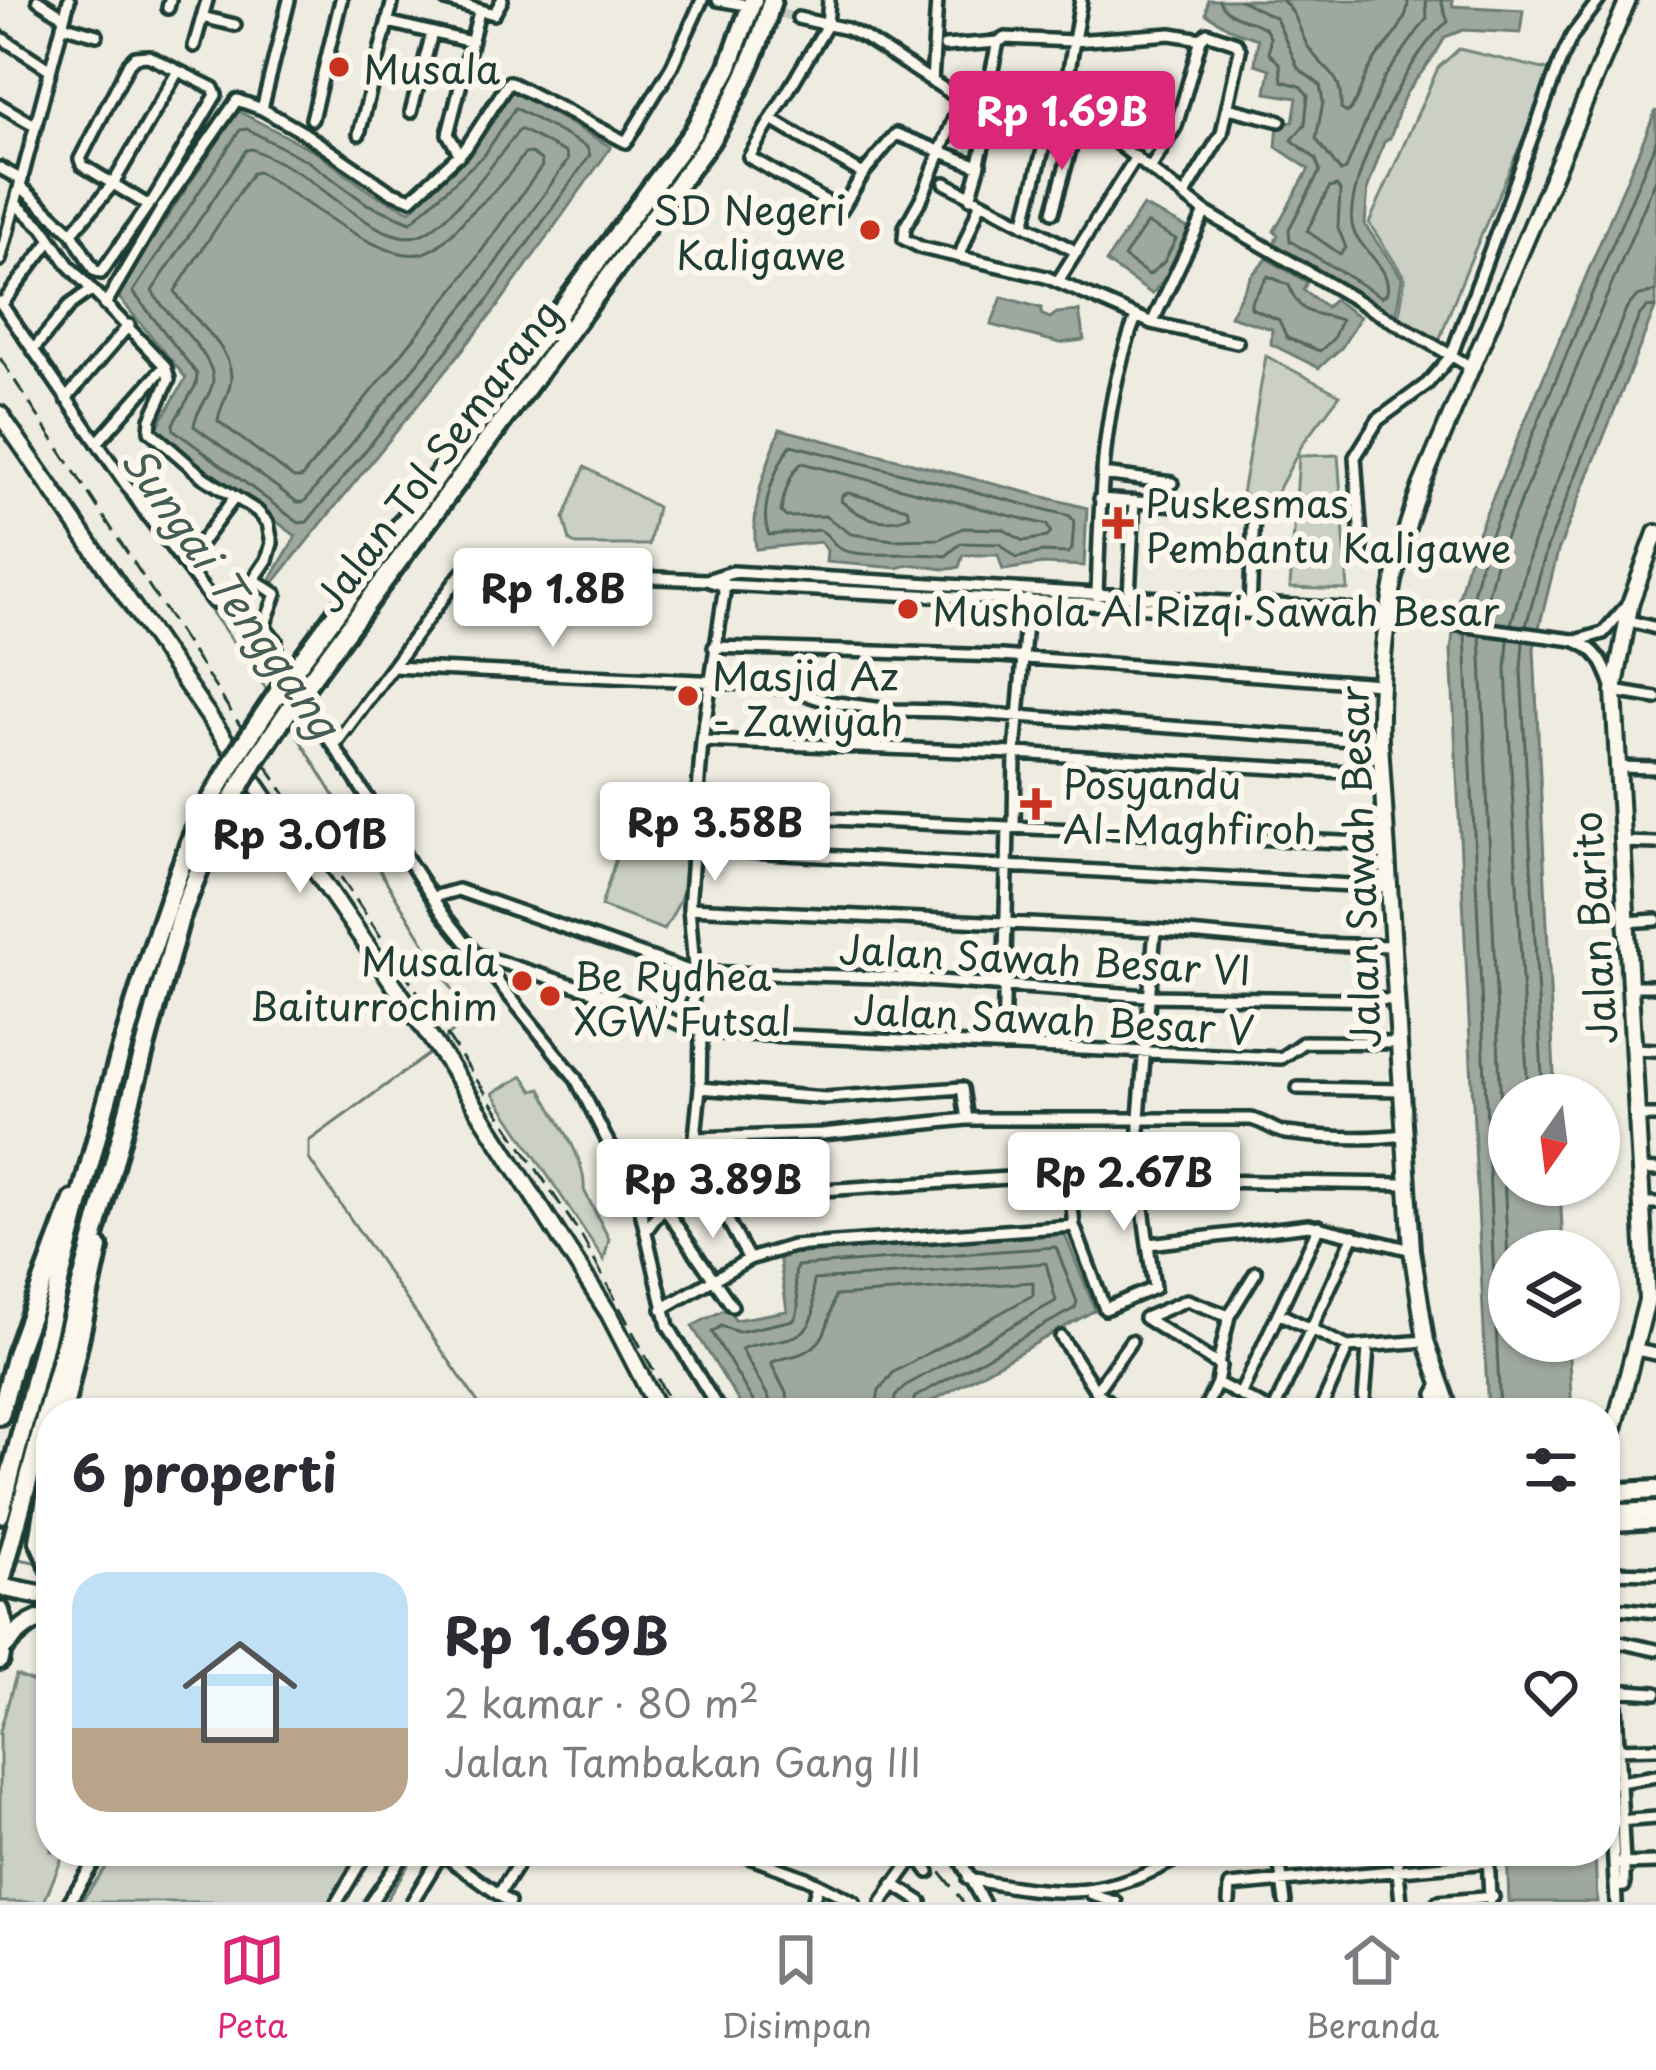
<!DOCTYPE html>
<html lang="id">
<meta charset="utf-8">
<style>
:root{--surface:#fff;--page:#f7f7f7;--text:#2b2b33;--muted:#7c7c81;--line:#e1e1e2;--accent:#db2777}
body{margin:0;font-family:"Playpen Sans",sans-serif;background:var(--page);color:var(--text);height:100vh;display:flex;flex-direction:column;font-size:45px;white-space:nowrap}
*{box-sizing:border-box;margin:0}
p{font-size:39px;color:var(--muted)}
.icon{flex:none;width:66px;height:66px;fill:none;stroke:currentColor;stroke-width:2;stroke-linecap:round;stroke-linejoin:round}
.map{position:relative;flex:1;overflow:hidden}
.side{position:absolute;left:36px;top:1398px;width:1584px;height:468px;display:flex;flex-direction:column;background:var(--surface);border-radius:48px;box-shadow:0 3px 9px #0004}
.side>*{flex:none}
.needle{width:78px;rotate:194deg}
.fabs{position:absolute;left:1488px;top:1074px;display:grid;gap:24px}
.fabs a{display:grid;place-items:center;width:132px;height:132px;border-radius:50%;background:var(--surface);box-shadow:0 3px 9px #0004;font-size:60px}
.price{position:absolute;translate:-50% -102px;padding:0 27px;border-radius:12px;background:#fff;color:#222;font-size:39px;line-height:78px;filter:drop-shadow(0 3px 6px #0008)}
.price::after{content:'';position:absolute;left:50%;top:72px;width:36px;height:27px;margin-left:-18px;background:inherit;clip-path:polygon(0 0,100% 0,50% 100%)}
.price.selected{background:var(--accent);color:#fff}
ul{padding:0;list-style:none}
li{display:flex;align-items:center;gap:36px;height:300px;padding:0 36px}
li+li{border-top:3px solid var(--line)}
li span{display:grid;place-items:center;flex:none;width:336px;height:240px;border-radius:36px;color:#555}
li>.icon{margin-inline-start:auto}
span .icon{width:144px;height:144px;fill:#fffc;stroke-width:1}
li b{font-size:51px}
h2{display:flex;justify-content:space-between;align-items:center;height:144px;padding:0 36px;font-size:51px}
.tabs{display:flex;justify-content:space-around;align-items:center;height:168px;border-top:3px solid var(--line);background:var(--surface);font-size:33px;color:var(--muted)}
.tabs a{display:grid;justify-items:center;gap:6px}
.tabs .selected{color:var(--accent)}
.map>svg:first-child{display:block}
</style>
<div class="map">
<svg width="1656" height="1902" viewBox="0 0 1656 1902">
<rect width="100%" height="100%" fill="#eeece1"/>
<filter id="ink" filterUnits="userSpaceOnUse"><feTurbulence type="fractalNoise" baseFrequency=".00833" numOctaves="2"/><feDisplacementMap in="SourceGraphic" scale="24" xChannelSelector="R" yChannelSelector="G"/><feConvolveMatrix kernelMatrix="1 2 1 2 8 2 1 2 1" color-interpolation-filters="sRGB"/></filter>
<g filter="url(#ink)">
<path fill="#cbcfc4" stroke="#75867c" stroke-width="3" d="M 1459,49 L 1552,71 C 1515,161 1472,249 1439,341 L 1398,323 L 1405,278 L 1369,223 L 1438,68 Z
M 1266,356 L 1340,395 L 1303,443 L 1271,504 L 1242,494 Z
M 1338,455 L 1348,590 L 1290,588 L 1299,456 Z
M 585,467 L 657,507 L 649,545 L 577,545 L 570,541 L 564,518 Z
M 622,839 L 677,844 C 695,874 681,902 664,930 L 601,906 Z
M 523,1076 L 533,1091 L 541,1089 C 555,1117 587,1159 584,1190 L 609,1239 L 604,1260 L 493,1093 Z
M 16,1675 L 51,1689 L 51,1851 L 65,1851 L 44,1902 L 0,1902 L 0,1731 Z
M 117,1851 L 358,1851 L 359,1855 L 332,1902 L 81,1902 Z"/>
<path fill="#9fa89f" stroke="#6c7d74" stroke-width="3" d="M 1208,0 L 1452,0 L 1453,6 L 1523,10 L 1520,33 L 1463,30 L 1445,37 C 1435,58 1420,73 1407,92 C 1399,104 1396,124 1390,138 L 1384,142 L 1368,187 L 1365,225 L 1402,278 L 1395,321 L 1273,245 L 1278,235 L 1274,231 L 1309,169 L 1276,147 L 1278,124 L 1293,122 L 1297,98 L 1266,93 L 1270,69 L 1255,64 L 1258,39 L 1234,31 L 1206,14 Z
M 511,90 L 611,147 L 494,311 L 273,583 L 269,582 L 296,536 L 155,431 L 186,378 L 116,294 L 238,111 L 316,152 L 372,193 L 410,211 L 476,146 Z
M 1656,110 L 1656,306 L 1558,551 L 1534,648 L 1555,1095 L 1509,1095 L 1509,1185 L 1560,1185 L 1563,1251 L 1509,1251 L 1509,1341 L 1568,1341 L 1572,1413 L 1488,1413 L 1451,650 L 1456,609 L 1472,547 Z
M 1143,206 L 1194,231 L 1171,276 L 1167,275 L 1152,294 L 1106,262 Z
M 1267,259 L 1307,282 L 1303,290 L 1326,307 L 1334,300 L 1360,317 L 1342,347 L 1319,368 L 1271,344 L 1272,329 L 1230,316 L 1251,276 Z
M 1002,297 L 1041,308 L 1041,314 L 1050,318 L 1057,313 L 1079,311 L 1084,340 L 1060,343 L 991,325 Z
M 780,429 L 1087,508 L 1084,566 L 1043,564 L 1003,570 L 998,555 L 963,555 L 959,567 C 939,574 918,559 898,568 L 826,562 L 827,550 L 820,542 L 756,549 C 750,504 766,470 780,429 Z
M 1064,1232 L 1095,1310 L 911,1413 L 746,1413 L 692,1326 L 728,1308 L 735,1320 L 787,1311 L 779,1255 Z
M 1507,1851 L 1595,1851 L 1597,1902 L 1509,1902 Z"/>
<g fill="none" stroke-linecap="round" stroke-linejoin="round">
<path stroke="#52685f" stroke-width="3" d="M 1219,0 C 1225,18 1250,19 1265,28 L 1270,37 L 1269,53 L 1280,64 L 1282,81 L 1300,86 L 1308,95 L 1305,124 L 1292,140 L 1316,159 L 1320,171 L 1289,229 L 1290,241 L 1382,297 L 1387,293 C 1392,267 1361,252 1353,229 C 1340,186 1414,44 1448,22 L 1441,0
M 1240,0 L 1276,18 L 1298,68 L 1320,85 L 1323,102 L 1316,139 L 1341,172 L 1346,169 L 1384,78 L 1427,18 L 1426,0
M 1282,0 C 1300,15 1298,34 1311,51 C 1328,74 1342,73 1341,109 L 1347,113 C 1359,102 1360,84 1369,69 C 1381,47 1409,26 1408,0
M 515,108 L 587,147 L 590,155 L 485,304 L 307,522 L 299,523 L 174,430 L 173,424 L 196,385 L 197,374 L 133,292 L 240,130 L 247,129 L 309,162 L 367,204 L 411,222 L 485,154 Z
M 520,129 L 566,153 L 568,160 L 473,295 L 304,502 L 297,502 L 194,426 C 195,410 211,398 213,381 C 215,354 165,315 152,291 L 246,150 L 252,149 C 269,157 286,165 302,175 C 329,192 383,244 416,236 C 446,230 501,153 520,129 Z
M 531,153 L 541,160 L 542,166 L 458,284 L 301,478 L 294,478 L 218,421 C 219,406 231,394 231,377 C 230,342 189,319 175,291 L 252,173 L 258,172 C 297,193 382,266 424,253 C 442,247 455,230 467,217 C 488,197 508,179 524,154 Z
M 1337,186 L 1340,191 L 1338,227 L 1346,248 L 1340,254 L 1307,231 L 1329,188 Z
M 1147,223 L 1176,239 L 1164,262 L 1149,275 L 1124,257 Z
M 1268,276 L 1289,285 C 1301,320 1317,311 1341,320 L 1333,339 L 1320,351 L 1287,338 L 1279,320 L 1251,308 L 1251,302 Z
M 791,445 L 1070,516 L 1074,521 L 1072,549 L 1068,553 L 1042,552 L 1016,558 L 1000,544 L 961,543 L 946,556 C 922,551 858,559 841,549 C 833,545 830,535 820,530 L 769,535 C 758,511 776,465 791,445 Z
M 802,463 L 1047,525 L 1051,533 L 1047,537 L 1023,541 L 1003,529 L 963,528 L 939,539 L 893,540 L 851,534 L 825,516 L 786,517 L 781,512 C 783,497 790,471 802,463 Z
M 848,493 L 907,508 L 910,516 C 885,527 862,519 841,501 L 842,495 Z
M 1467,618 L 1484,551 L 1656,141
M 1482,620 L 1498,555 L 1656,179
M 1511,624 L 1533,543 L 1626,309 L 1637,296 L 1656,291
M 1526,626 L 1547,548 L 1639,316 L 1646,308 L 1656,307
M 1465,633 L 1500,1413
M 1480,635 L 1509,1286
M 1508,639 L 1506,671 L 1528,1095
M 1523,641 L 1521,670 L 1543,1095
M 756,1413 L 754,1403 L 712,1332 L 721,1326 L 738,1332 L 794,1320 C 805,1303 790,1283 797,1266 L 1056,1247 L 1077,1302 L 1075,1308 L 915,1397 L 908,1413
M 771,1413 L 769,1398 L 741,1349 C 762,1338 802,1347 812,1319 C 817,1306 811,1292 814,1280 L 1046,1263 L 1056,1301 L 905,1386 L 895,1397 L 893,1413
M 789,1413 L 787,1395 L 771,1363 C 780,1358 789,1358 800,1354 C 829,1344 828,1319 835,1296 L 1033,1282 L 1033,1295 L 894,1372 L 879,1390 L 875,1413"/>
<path stroke="#6c7d74" stroke-width="3" d="M 0,314 L 270,694
M 289,722 L 462,1005 L 462,1023 L 440,1044
M 433,1051 L 309,1141 L 309,1159 L 479,1404 L 482,1413
M 14,1558 L 39,1563
M 385,1902 L 417,1851"/>
<path stroke="#c5c9be" stroke-width="9" stroke-dasharray="9 4.5" stroke-linecap="butt" d="M 769,11 L 798,18"/>
<defs>
<path id="street" d="M 38,0 L 64,17
M 446,0 L 494,14 L 502,0
M 718,0 L 741,4
M 168,8 L 170,0
M 202,17 L 235,25
M 798,18 L 847,29 L 864,37 L 952,94 L 994,104 L 1061,111 L 1091,123 L 1205,212 L 1471,367
M 388,22 L 471,42
M 62,25 L 97,35
M 0,37 L 49,69
M 194,46 L 207,0
M 945,46 L 998,42 L 1005,38 L 1073,41 L 1171,34 L 1201,39
M 148,56 L 213,88 L 216,95 L 152,202 L 146,204 L 82,165 L 80,159 L 129,63 L 135,57 Z
M 932,82 L 937,0
M 962,98 L 923,195 L 905,227 L 904,239 L 922,248 L 1046,277 L 1152,323 L 1237,342
M 985,102 L 998,42
M 0,105 L 36,126
M 1228,108 L 1280,121
M 262,109 L 289,0
M 1062,111 L 1081,0
M 411,112 L 432,33
M 312,119 L 341,0
M 772,120 L 863,174 L 841,210 L 749,157 L 827,25 L 829,0
M 359,134 L 393,0
M 460,155 L 448,134 L 479,12
M 0,168 L 22,180
M 1150,169 L 1176,126 L 1201,39
M 863,174 L 896,134 L 978,166 L 994,104
M 945,183 L 1077,252
M 20,186 L 72,233 L 113,184 L 178,71
M 1184,196 L 1222,133 L 1240,50 L 1236,43 L 1207,33 L 1201,39
M 970,198 L 980,164
M 1053,212 L 1079,117
M 1024,225 L 1053,110
M 72,233 L 94,270 L 101,273 L 149,204
M 960,255 L 980,204
M 0,260 L 69,0
M 1058,281 L 1136,157
M 0,302 L 147,515 L 213,602 L 238,603 L 267,560 L 272,543 L 268,523 L 257,511 L 203,477 L 150,431 L 151,419 L 169,379 L 165,366 L 69,266 L 43,228 L 15,203
M 2,304 L 51,240
M 105,305 L 162,208 L 237,100 L 262,109 L 304,133 L 389,191 L 411,199 L 466,148 L 509,82 L 626,142 L 672,66 L 702,0
M 1152,323 L 1205,212
M 33,350 L 70,305 L 91,290
M 66,399 L 129,325
M 97,443 L 165,366
M 1103,474 L 1172,483
M 1100,499 L 1254,511 L 1250,608
M 147,515 L 164,497
M 1362,554 L 1355,457 L 1378,420 L 1427,384 L 1451,356 L 1560,62 L 1572,36 L 1599,0
M 185,564 L 235,497
M 255,580 L 276,594 L 264,627 L 276,640 L 275,665 L 286,684
M 706,580 L 732,572 L 1344,609 L 1389,619
M 1097,596 C 1100,503 1101,405 1136,317
M 1129,596 L 1134,501
M 1626,620 L 1656,628
M 1387,630 L 1413,619 L 1573,640 C 1600,649 1605,667 1614,691 L 1656,698
M 1579,640 L 1603,633 L 1630,602
M 714,647 L 1001,656 L 1380,684
M 392,667 L 722,682 L 786,688 L 829,702 L 891,710 L 947,711 L 1380,742
M 296,697 L 334,746
M 702,741 L 1015,753 L 1381,774
M 1616,767 L 1656,768
M 699,813 L 1386,844
M 1014,827 L 1015,753 L 1028,599
M 1620,842 L 1656,843
M 696,849 L 1388,887
M 433,897 L 458,890 L 692,972 L 882,977 L 1149,996 L 1395,1000
M 689,908 L 1155,930 L 1311,944 L 1391,946
M 1625,922 L 1656,920
M 475,954 L 620,1000 L 701,1032 L 1281,1058 L 1304,1042 L 1398,1043
M 1629,986 L 1656,986
M 1003,1046 L 1008,827
M 1633,1049 L 1656,1050
M 700,1088 L 825,1098 L 962,1088 L 967,1119
M 1298,1088 L 1401,1090
M 1638,1116 L 1656,1116
M 695,1138 L 822,1134 L 967,1119 L 1251,1119 C 1265,1122 1274,1131 1286,1133 C 1325,1138 1365,1140 1404,1135
M 692,1167 L 717,1201 L 749,1259
M 1642,1169 L 1656,1170
M 1069,1178 L 1074,1226 L 1105,1309 L 1154,1288 L 1139,1179 L 1139,1117 L 1155,930
M 717,1201 L 730,1196 L 1008,1178 L 1406,1184
M 1643,1203 L 1656,1203
M 663,1206 L 732,1306
M 648,1228 L 692,1167 L 700,1088 L 701,1032 L 692,1006 L 695,979 L 689,908 L 702,741 L 724,593 L 723,581
M 1149,1244 L 1309,1225 L 1412,1250
M 662,1309 L 749,1259 L 793,1246 L 1074,1226
M 1278,1313 L 1348,1347 L 1426,1341
M 1061,1337 L 1096,1391 L 1121,1413
M 1636,1350 L 1656,1354
M 1218,1364 L 1229,1316 L 1256,1272
M 1217,1383 L 1275,1413
M 1096,1391 L 1131,1341
M 1240,1395 L 1319,1226
M 1273,1412 L 1354,1235
M 721,1413 L 668,1326 L 639,1203 L 575,1077 L 443,914 L 334,746 L 460,575 L 467,570 L 706,580 L 722,585 L 1345,617 L 1352,614
M 1203,1413 L 1217,1383 L 1220,1366 L 1145,1318 L 1187,1300 L 1229,1316
M 1319,1413 L 1348,1347
M 1363,1413 L 1368,1348
M 1439,1413 L 1434,1394 L 1440,1383
M 1605,1526 L 1656,1523
M 1607,1526 L 1624,1864 L 1624,1886 L 1616,1887
M 1608,1572 L 1656,1573
M 1608,1607 L 1656,1612
M 1605,1639 L 1656,1650
M 1605,1684 L 1616,1902
M 1611,1690 L 1656,1693
M 1613,1749 L 1656,1748
M 1614,1783 L 1656,1776
M 1618,1821 L 1656,1818
M 732,1851 L 806,1878 L 854,1902
M 914,1851 L 929,1872
M 955,1851 L 983,1902
M 1278,1851 L 1285,1902
M 1396,1851 L 1401,1902
M 1488,1851 L 1490,1900
M 441,1853 L 509,1902
M 1619,1864 L 1656,1863
M 968,1879 C 1066,1897 1102,1901 1192,1851
M 893,1884 L 921,1902
M 499,1894 L 516,1867 L 517,1851
M 1092,1895 L 1116,1902
M 69,1902 L 101,1851
M 337,1902 L 367,1851
M 371,1902 L 406,1851
M 412,1902 L 443,1851
M 813,1902 L 818,1884
M 882,1902 L 913,1859
M 1229,1902 L 1230,1886 L 1488,1862
M 1438,1902 L 1493,1897 L 1490,1899"/>
<path id="secondary" d="M 0,414 L 448,1063 L 609,1314 L 660,1413
M 1451,1413 L 1426,1341 L 1412,1250 L 1380,742 C 1378,657 1391,566 1421,486 L 1628,0
M 1605,1464 L 1647,1300 L 1614,691 L 1631,601 L 1656,533"/>
<path id="highway" d="M 286,681 L 693,132 L 728,68 L 753,0
M 299,695 L 710,141 C 737,97 759,51 772,0
M 63,1413 L 99,1248
M 0,1415 L 16,1354 L 73,1200
M 51,1467 L 39,1541 L 51,1568
M 1605,1493 L 1656,1490
M 0,1514 C 62,1283 110,1047 197,824
M 1605,1514 L 1656,1511
M 0,1585 L 180,918 L 215,830
M 0,1587 L 51,1597
M 0,1611 L 5,1629 L 0,1660
M 4,1647 C 18,1632 30,1620 51,1616"/>
</defs>
<use href="#street" stroke="#1f3d34" stroke-width="18"/>
<use href="#secondary" stroke="#1f3d34" stroke-width="22"/>
<use href="#highway" stroke="#1f3d34" stroke-width="26"/>
<use href="#street" stroke="#fbf7ec" stroke-width="9"/>
<use href="#secondary" stroke="#fbf7ec" stroke-width="14"/>
<use href="#highway" stroke="#fbf7ec" stroke-width="16"/>
<path stroke="#1f3d34" stroke-width="3" stroke-dasharray="18 9" stroke-linecap="butt" d="M 0,358 L 277,782 L 582,1237 L 676,1413
M 924,1851 L 963,1902"/>
<defs>
<path id="highway-bridge" d="M 197,824 L 240,750 L 286,681
M 215,830 L 255,760 L 299,695"/>
</defs>
<use href="#highway-bridge" stroke="#1f3d34" stroke-width="26" stroke-linecap="butt"/>
<use href="#highway-bridge" stroke="#fbf7ec" stroke-width="16"/>
</g>
</g>
<g fill="#c8321e" stroke="#fbf7ec" stroke-width="4.5">
<circle cx="339" cy="67" r="12"/>
<circle cx="870" cy="230" r="12"/>
<path d="M1112 505h12v12h12v12h-12v12h-12v-12h-12v-12h12z"/>
<circle cx="908" cy="609" r="12"/>
<circle cx="688" cy="696" r="12"/>
<path d="M1030 786h12v12h12v12h-12v12h-12v-12h-12v-12h12z"/>
<circle cx="522" cy="981" r="12"/>
<circle cx="550" cy="996" r="12"/>
</g>
<g text-anchor="middle" dominant-baseline="central" stroke-width="12" stroke-linejoin="round" paint-order="stroke">
<g font-size="39" fill="#1f3d34" stroke="#fbf7ec" text-anchor="start">
<text x="363" y="67">Musala</text>
<text x="846" y="208" text-anchor="end">SD Negeri<tspan x="846" dy="45">Kaligawe</tspan></text>
<text x="1145" y="501">Puskesmas<tspan x="1145" dy="45">Pembantu Kaligawe</tspan></text>
<text x="932" y="609">Mushola Al Rizqi Sawah Besar</text>
<text x="712" y="674">Masjid Az<tspan x="712" dy="45">- Zawiyah</tspan></text>
<text x="1063" y="782">Posyandu<tspan x="1063" dy="45">Al-Maghfiroh</tspan></text>
<text x="498" y="959" text-anchor="end">Musala<tspan x="498" dy="45">Baiturrochim</tspan></text>
<text x="574" y="974">Be Rydhea<tspan x="574" dy="45">XGW Futsal</tspan></text>
</g>
<g font-size="39" fill="#1f3d34" stroke="#fbf7ec">
<text transform="translate(436 455) rotate(-53)">Jalan Tol Semarang</text>
<text transform="translate(1358 867) rotate(-92)">Jalan Sawah Besar</text>
<text transform="translate(1593 928) rotate(-94)">Jalan Barito</text>
<text transform="translate(1045 958) rotate(3)">Jalan Sawah Besar VI</text>
<text transform="translate(1054 1018) rotate(3)">Jalan Sawah Besar V</text>
</g>
<g font-size="42" font-style="italic" fill="#455d54" stroke="#fbf7ec">
<text transform="translate(232 591) rotate(55)">Sungai Tenggang</text>
</g>
</g>
</svg>
<div class="fabs">
<a><svg class="needle" viewBox="-14 -14 28 28"><path d="M0-13l5 13h-10z" fill="#e53935"/><path d="M0 13l5-13h-10z" fill="#7c7c81"/></svg></a>
<a><svg class="icon" aria-label="layers" viewBox="0 0 24 24"><path d="M12 4l9 5-9 5-9-5zM3 14l9 5 9-5"/></svg></a>
</div>
<b class="price selected" style="left:1062px;top:173px">Rp 1.69B</b>
<b class="price" style="left:553px;top:650px">Rp 1.8B</b>
<b class="price" style="left:715px;top:884px">Rp 3.58B</b>
<b class="price" style="left:300px;top:896px">Rp 3.01B</b>
<b class="price" style="left:1124px;top:1234px">Rp 2.67B</b>
<b class="price" style="left:713px;top:1241px">Rp 3.89B</b>
<section class="side">
<h2>6 properti<svg class="icon" aria-label="filters" viewBox="0 0 24 24"><path d="M4 7h16M4 17h16"/><circle cx="9" cy="7" r="2"/><circle cx="15" cy="17" r="2"/></svg></h2>
<ul>
<li><span style="background:linear-gradient(#bfe0f5 65%,#b9a48a 0)"><svg class="icon" aria-label="home" viewBox="0 0 24 24"><path d="M3 11l9-7 9 7M6 9v11h12V9"/></svg></span><div><b>Rp 1.69B</b><p>2 kamar · 80 m²</p><p>Jalan Tambakan Gang III</p></div><svg class="icon" aria-label="heart" viewBox="0 0 24 24"><path d="M12 20l-8-8c-3-5 5-10 8-4 3-6 11-1 8 4z"/></svg></li>
</ul>
</section>
</div>
<nav class="tabs">
<a class="selected"><svg class="icon" aria-label="map" viewBox="0 0 24 24"><path d="M3 6l6-2 6 2 6-2v14l-6 2-6-2-6 2zM9 4v14M15 6v14"/></svg>Peta</a>
<a><svg class="icon" aria-label="saved" viewBox="0 0 24 24"><path d="M7 4h10v16l-5-4-5 4z"/></svg>Disimpan</a>
<a><svg class="icon" aria-label="home" viewBox="0 0 24 24"><path d="M3 11l9-7 9 7M6 9v11h12V9"/></svg>Beranda</a>
</nav>
